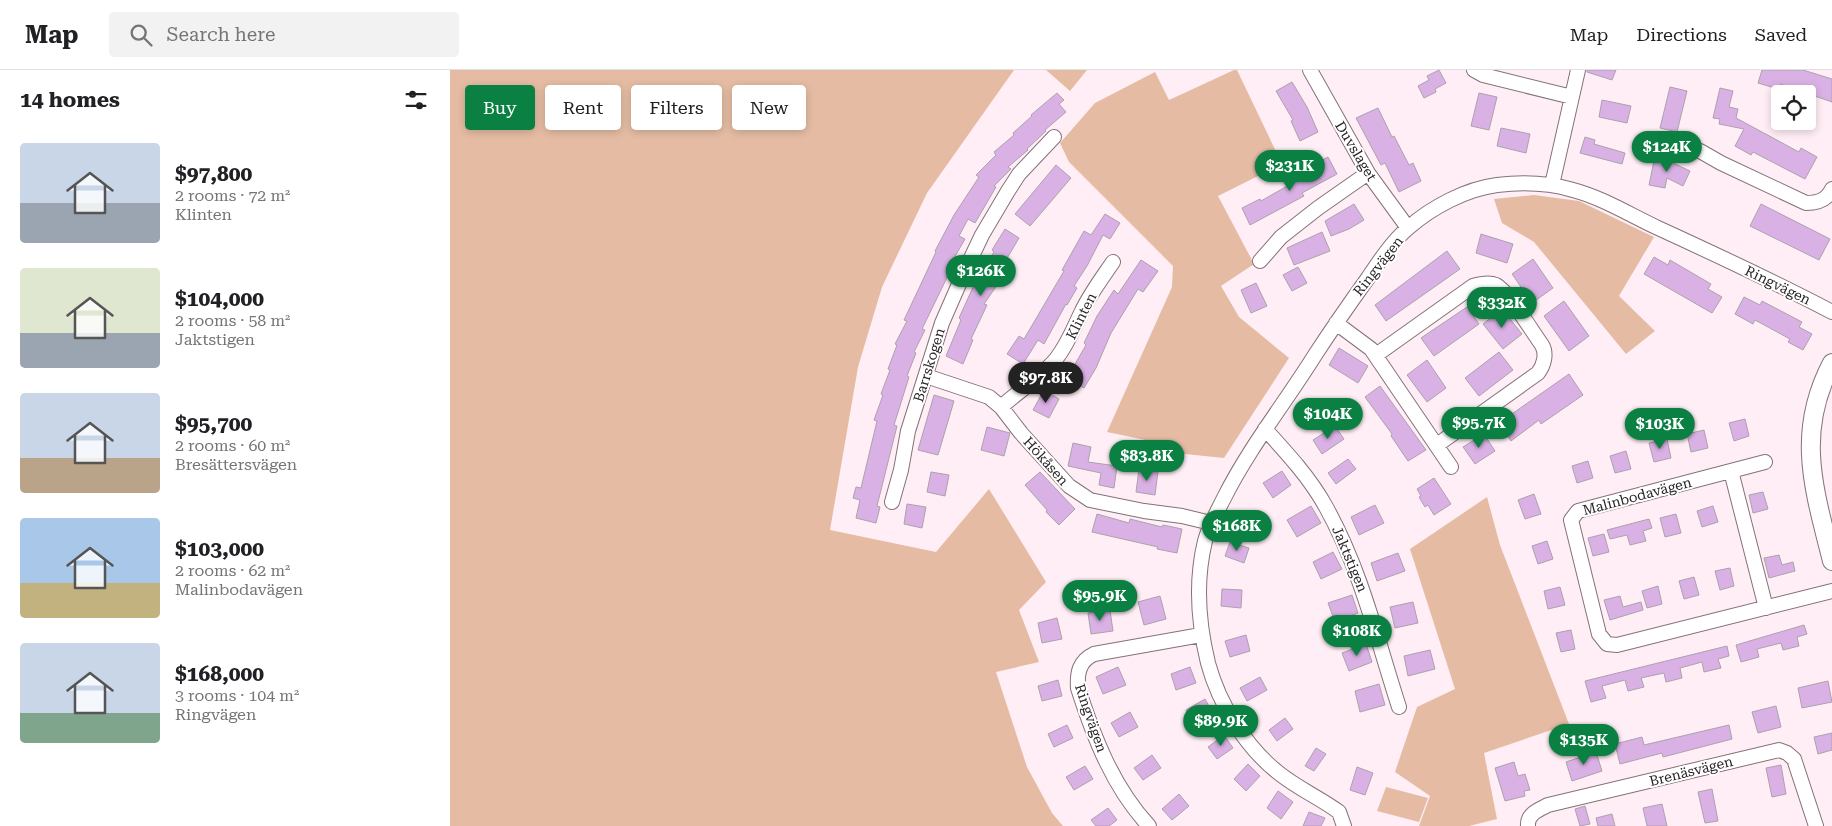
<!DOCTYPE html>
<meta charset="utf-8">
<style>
:root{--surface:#fff;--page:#f2f2f2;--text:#202124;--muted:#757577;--line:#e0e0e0;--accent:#0b8043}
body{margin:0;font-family:"Roboto Serif",serif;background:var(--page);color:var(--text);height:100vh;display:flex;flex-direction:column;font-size:19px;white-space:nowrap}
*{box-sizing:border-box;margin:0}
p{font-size:16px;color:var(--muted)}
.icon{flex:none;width:28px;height:28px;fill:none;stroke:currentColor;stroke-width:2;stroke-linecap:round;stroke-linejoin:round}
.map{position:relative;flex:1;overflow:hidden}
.side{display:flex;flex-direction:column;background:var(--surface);width:450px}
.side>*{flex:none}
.guide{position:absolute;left:15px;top:15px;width:475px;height:45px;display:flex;gap:10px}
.tools{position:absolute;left:1321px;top:15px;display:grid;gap:10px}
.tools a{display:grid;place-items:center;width:45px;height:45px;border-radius:5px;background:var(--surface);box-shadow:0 2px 8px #0003;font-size:25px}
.price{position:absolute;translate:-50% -42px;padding:0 11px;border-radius:18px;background:var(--accent);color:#fff;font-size:16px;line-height:32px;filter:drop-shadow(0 1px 2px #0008)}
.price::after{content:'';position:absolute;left:50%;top:30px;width:15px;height:11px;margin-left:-8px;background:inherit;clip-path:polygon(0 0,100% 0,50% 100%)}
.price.selected{background:#222;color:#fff}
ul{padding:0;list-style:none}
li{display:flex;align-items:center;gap:15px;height:125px;padding:0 20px}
li span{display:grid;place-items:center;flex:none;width:140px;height:100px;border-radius:5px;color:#555}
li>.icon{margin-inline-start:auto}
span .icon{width:60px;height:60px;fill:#fffc;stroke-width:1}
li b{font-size:21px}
h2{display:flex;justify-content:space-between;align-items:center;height:60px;padding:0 20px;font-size:21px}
.chip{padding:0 18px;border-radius:5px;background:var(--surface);box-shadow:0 2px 8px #0003;font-size:18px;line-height:45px}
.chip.selected{background:var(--accent);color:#fff}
header{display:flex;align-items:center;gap:30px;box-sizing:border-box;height:70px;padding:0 25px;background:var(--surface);border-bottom:1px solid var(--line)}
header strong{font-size:24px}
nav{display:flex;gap:28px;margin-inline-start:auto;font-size:18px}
.search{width:350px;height:45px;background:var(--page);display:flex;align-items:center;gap:12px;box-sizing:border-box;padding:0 18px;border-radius:5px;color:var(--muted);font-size:19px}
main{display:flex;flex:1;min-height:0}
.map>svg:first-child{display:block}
</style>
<header>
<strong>Map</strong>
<div class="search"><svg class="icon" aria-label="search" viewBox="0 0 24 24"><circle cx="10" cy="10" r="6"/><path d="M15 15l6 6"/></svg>Search here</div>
<nav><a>Map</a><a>Directions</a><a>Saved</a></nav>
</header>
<main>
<section class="side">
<h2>14 homes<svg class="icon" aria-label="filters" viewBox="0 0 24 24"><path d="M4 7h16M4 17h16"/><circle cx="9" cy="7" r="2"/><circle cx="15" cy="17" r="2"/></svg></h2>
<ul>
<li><span style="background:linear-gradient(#c9d6e8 60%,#9aa5b1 0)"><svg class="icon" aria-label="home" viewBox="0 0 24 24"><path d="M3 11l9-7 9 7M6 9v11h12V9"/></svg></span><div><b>$97,800</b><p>2 rooms · 72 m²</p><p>Klinten</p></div></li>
<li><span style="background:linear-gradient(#dfe7d0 65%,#9aa5b1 0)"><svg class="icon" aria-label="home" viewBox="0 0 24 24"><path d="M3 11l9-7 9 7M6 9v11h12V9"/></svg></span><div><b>$104,000</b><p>2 rooms · 58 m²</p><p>Jaktstigen</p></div></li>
<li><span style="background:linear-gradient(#c9d6e8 65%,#b9a48a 0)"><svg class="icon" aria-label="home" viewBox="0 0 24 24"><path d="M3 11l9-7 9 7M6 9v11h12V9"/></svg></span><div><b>$95,700</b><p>2 rooms · 60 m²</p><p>Bresättersvägen</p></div></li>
<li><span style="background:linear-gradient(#a9c7e8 65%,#c2b280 0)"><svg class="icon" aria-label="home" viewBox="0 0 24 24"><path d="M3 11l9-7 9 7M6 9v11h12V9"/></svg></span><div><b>$103,000</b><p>2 rooms · 62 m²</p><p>Malinbodavägen</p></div></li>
<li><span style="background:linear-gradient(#c9d6e8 70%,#7fa58c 0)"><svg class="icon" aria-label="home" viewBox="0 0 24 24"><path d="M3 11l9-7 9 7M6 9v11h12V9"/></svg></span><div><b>$168,000</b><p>3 rooms · 104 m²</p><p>Ringvägen</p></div></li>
</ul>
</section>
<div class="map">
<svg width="1382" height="756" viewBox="0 0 1382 756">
<rect width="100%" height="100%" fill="#ffeef5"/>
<path fill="#e5bca3" d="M 0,0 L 564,0 L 477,123 L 432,217 L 408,297 L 380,460 L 486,482 L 539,419 L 596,512 L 569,540 L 589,592 L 546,602 L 577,697 L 602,743 L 613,756 L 0,756 Z
M 596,0 L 637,0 L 620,21 Z
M 784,0 L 787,0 L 832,94 L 768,126 L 804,194 L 771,216 L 789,247 L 839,288 L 774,388 L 735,384 L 720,393 L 710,373 L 657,362 L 722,217 L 723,196 L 619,92 L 610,73 L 645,33 L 705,2 L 719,30 Z
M 1084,125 L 1129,131 L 1204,167 L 1169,226 L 1205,261 L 1176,284 L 1084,172 L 1052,153 L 1044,129 Z
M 1037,427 L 1050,475 L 1119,654 L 1034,683 L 1047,749 L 1019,756 L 969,756 L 980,726 L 945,702 L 967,637 L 1005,619 L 960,479 Z
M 936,717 L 978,728 L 969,752 L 927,741 Z"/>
<path fill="#dab1e4" stroke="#aba2ad" d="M 989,0 L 996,13 L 985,19 L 986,22 L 974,28 L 968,16 L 979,10 L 977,6 Z
M 1137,0 L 1166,0 L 1162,10 L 1137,2 Z
M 1312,0 L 1353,0 L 1382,9 L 1382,32 L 1330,14 L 1328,19 L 1308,13 Z
M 842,12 L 857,37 L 868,62 L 850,71 L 841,51 L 843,50 L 826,21 Z
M 1220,17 L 1237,21 L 1227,62 L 1210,58 Z
M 1270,18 L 1283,21 L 1279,37 L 1288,39 L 1286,48 L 1349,82 L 1351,78 L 1367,87 L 1355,109 L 1303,82 L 1301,85 L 1285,76 L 1294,59 L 1269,54 L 1270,49 L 1263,48 Z
M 607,23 L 614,30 L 609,34 L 616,42 L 595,60 L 596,61 L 577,79 L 578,80 L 558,97 L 561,99 L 544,116 L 546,117 L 525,153 L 518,149 L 509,166 L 515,169 L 503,190 L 505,191 L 472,259 L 475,260 L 464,282 L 466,283 L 457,306 L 459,307 L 444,355 L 447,356 L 427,436 L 430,437 L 426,453 L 406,448 L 410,430 L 403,428 L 406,417 L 411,418 L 427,351 L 424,350 L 433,325 L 431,324 L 440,300 L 438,299 L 447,275 L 445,274 L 457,251 L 454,250 L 486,182 L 485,181 L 504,145 L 529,107 L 526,105 L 546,85 L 544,82 L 564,65 L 563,63 L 582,46 L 581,45 Z
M 1029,23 L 1047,27 L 1039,60 L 1021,56 Z
M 1152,30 L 1181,36 L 1177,53 L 1149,47 Z
M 928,38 L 942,67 L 944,66 L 959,95 L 963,93 L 971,111 L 949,122 L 935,93 L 931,95 L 906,48 Z
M 1051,58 L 1080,64 L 1076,83 L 1047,76 Z
M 1135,67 L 1145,70 L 1144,74 L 1175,83 L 1172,94 L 1130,83 Z
M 1205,86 L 1221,89 L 1221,92 L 1240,101 L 1233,116 L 1217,108 L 1215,118 L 1199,115 Z
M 878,87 L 887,104 L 852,123 L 854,126 L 800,155 L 792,138 L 810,129 L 811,131 L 860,103 L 857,98 Z
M 606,95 L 621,108 L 580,156 L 565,144 Z
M 904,134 L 914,150 L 899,159 L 881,166 L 875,151 Z
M 1311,134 L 1380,169 L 1369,190 L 1300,156 Z
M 655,144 L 670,153 L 660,169 L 653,165 L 637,196 L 624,216 L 627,218 L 617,235 L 616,234 L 594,274 L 588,270 L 573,294 L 557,284 L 569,266 L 574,269 L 614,201 L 612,200 L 634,161 L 641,165 Z
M 555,159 L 569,168 L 549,202 L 554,205 L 534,234 L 537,235 L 521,269 L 523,270 L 513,294 L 496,286 L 511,250 L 509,248 L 525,213 L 523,212 L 544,182 L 542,180 Z
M 872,162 L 880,181 L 844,195 L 837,178 Z
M 1031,164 L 1063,174 L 1057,193 L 1026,183 Z
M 997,181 L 1010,199 L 936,251 L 925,235 Z
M 1204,187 L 1218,195 L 1220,190 L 1261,214 L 1258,219 L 1272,227 L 1262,243 L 1194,204 Z
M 1083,189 L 1103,218 L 1082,233 L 1062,204 Z
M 691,190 L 708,201 L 693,222 L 688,219 L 661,263 L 646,298 L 634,318 L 617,308 L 636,275 L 634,273 L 647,246 L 664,220 L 668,224 Z
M 848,197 L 857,213 L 842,221 L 833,205 Z
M 806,213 L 817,236 L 801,243 L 791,220 Z
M 1294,227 L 1310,235 L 1312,231 L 1352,252 L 1349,257 L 1362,264 L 1353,280 L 1338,272 L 1340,269 L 1305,250 L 1303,254 L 1285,244 Z
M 1114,231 L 1139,266 L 1119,281 L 1094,246 Z
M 1017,237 L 1029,254 L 984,286 L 971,268 Z
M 1052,239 L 1072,264 L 1053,279 L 1033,254 Z
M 889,278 L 918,296 L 908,313 L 879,295 Z
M 1049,282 L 1063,300 L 1029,326 L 1015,308 Z
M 977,290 L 996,318 L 977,332 L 957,305 Z
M 1119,304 L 1133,325 L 1091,354 L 1089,350 L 1061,371 L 1049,353 Z
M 930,316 L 976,380 L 958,391 L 941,366 L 942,364 L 915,327 Z
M 594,320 L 609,329 L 599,348 L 583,340 Z
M 484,325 L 504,331 L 488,385 L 468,380 Z
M 1295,349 L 1299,366 L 1284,371 L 1279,353 Z
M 885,356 L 894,369 L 872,384 L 863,370 Z
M 537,357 L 560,363 L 554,386 L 531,380 Z
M 1254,360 L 1258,378 L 1241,382 L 1237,364 Z
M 1034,364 L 1045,381 L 1025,394 L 1013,377 Z
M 1217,369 L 1221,388 L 1204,392 L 1199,373 Z
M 623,373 L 641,377 L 638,392 L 667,396 L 664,418 L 649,415 L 651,403 L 618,396 Z
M 1176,381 L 1181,399 L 1165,403 L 1160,386 Z
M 898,389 L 906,399 L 886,414 L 878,403 Z
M 1138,391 L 1143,408 L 1127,413 L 1122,396 Z
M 689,399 L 708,401 L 705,425 L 686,422 Z
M 832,401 L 841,415 L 823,428 L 813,413 Z
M 481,402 L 499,405 L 495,426 L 477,422 Z
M 590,402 L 625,439 L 609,455 L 596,442 L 597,440 L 575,415 Z
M 984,408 L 1001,434 L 984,445 L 978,435 L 975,437 L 969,427 L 971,426 L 967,419 Z
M 1313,422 L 1318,439 L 1303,443 L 1299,425 Z
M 1084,424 L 1091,444 L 1075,449 L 1068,430 Z
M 457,434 L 476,437 L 472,458 L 454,454 Z
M 925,435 L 934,453 L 909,465 L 901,447 Z
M 861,436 L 871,453 L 847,467 L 837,450 Z
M 1263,436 L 1268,452 L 1252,457 L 1247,441 Z
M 647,444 L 679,453 L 680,449 L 712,457 L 713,455 L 732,459 L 727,483 L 707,479 L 708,477 L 642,462 Z
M 1226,444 L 1231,463 L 1215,467 L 1210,448 Z
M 1199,449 L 1202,458 L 1193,461 L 1196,471 L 1180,475 L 1177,465 L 1160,469 L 1157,460 Z
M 1154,464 L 1159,482 L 1143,486 L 1138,468 Z
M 1097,471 L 1103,489 L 1088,494 L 1082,476 Z
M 780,472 L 799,478 L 794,493 L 775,486 Z
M 883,482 L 892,499 L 871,509 L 863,492 Z
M 948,483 L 955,501 L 927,511 L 921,493 Z
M 1329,485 L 1332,495 L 1343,492 L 1345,501 L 1319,508 L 1314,488 Z
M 1280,498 L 1284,516 L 1270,520 L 1265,501 Z
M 1244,507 L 1249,525 L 1234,529 L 1229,511 Z
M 1208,516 L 1212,534 L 1197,538 L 1192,521 Z
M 1110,517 L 1115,535 L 1098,539 L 1094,521 Z
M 772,519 L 792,520 L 791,538 L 771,536 Z
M 902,525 L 908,543 L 885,552 L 878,533 Z
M 710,526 L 716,549 L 694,555 L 688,532 Z
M 1170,526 L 1173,537 L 1191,532 L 1193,540 L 1160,550 L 1154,530 Z
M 963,532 L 968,553 L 945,558 L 940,537 Z
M 660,540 L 663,561 L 641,564 L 638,543 Z
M 607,548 L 612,569 L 592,573 L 588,553 Z
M 1354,555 L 1357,564 L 1347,567 L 1349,576 L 1333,580 L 1331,573 L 1307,579 L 1309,587 L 1291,592 L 1286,575 Z
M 1121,560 L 1125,579 L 1111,582 L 1106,563 Z
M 796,565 L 800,581 L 780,587 L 775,571 Z
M 916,574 L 922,592 L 899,601 L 892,583 Z
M 1277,576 L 1279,586 L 1268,589 L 1271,598 L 1254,602 L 1252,592 L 1230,598 L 1232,608 L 1216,612 L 1214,603 L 1191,608 L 1194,617 L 1178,621 L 1175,610 L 1152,616 L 1156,628 L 1141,632 L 1135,611 Z
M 980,580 L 985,599 L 958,606 L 954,586 Z
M 668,597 L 676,615 L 653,624 L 646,607 Z
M 740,597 L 746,613 L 726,620 L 721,604 Z
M 810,607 L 817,620 L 797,631 L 790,618 Z
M 608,610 L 612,626 L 592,631 L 588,616 Z
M 1378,611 L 1382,632 L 1352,638 L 1348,618 Z
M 929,614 L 935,635 L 910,642 L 905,621 Z
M 755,629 L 762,642 L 743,653 L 736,640 Z
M 1326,636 L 1331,657 L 1308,663 L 1302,642 Z
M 680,642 L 688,657 L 669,667 L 661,653 Z
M 835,648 L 843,659 L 827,671 L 819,660 Z
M 617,655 L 623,668 L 604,677 L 598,664 Z
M 1279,655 L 1282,669 L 1213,687 L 1212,683 L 1170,694 L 1165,674 L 1192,667 L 1194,675 Z
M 1382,663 L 1382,680 L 1368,684 L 1364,667 Z
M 774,665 L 783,678 L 767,689 L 758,677 Z
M 866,678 L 876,684 L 864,701 L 855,696 Z
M 1146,682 L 1152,701 L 1122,711 L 1116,692 Z
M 702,685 L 711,698 L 693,710 L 684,698 Z
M 1064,692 L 1068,706 L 1075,704 L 1080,720 L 1074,721 L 1075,726 L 1055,731 L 1045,698 Z
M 798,694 L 810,706 L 796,721 L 784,709 Z
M 1331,695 L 1336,724 L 1322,727 L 1316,698 Z
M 635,696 L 643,709 L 624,720 L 616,707 Z
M 907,697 L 923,703 L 915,725 L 900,720 Z
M 1262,719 L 1268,751 L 1255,753 L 1248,722 Z
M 828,721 L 843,732 L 831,749 L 817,738 Z
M 729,724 L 739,736 L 722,750 L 712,739 Z
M 1212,734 L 1217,756 L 1197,756 L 1193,738 Z
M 1135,736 L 1140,754 L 1130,756 L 1125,739 Z
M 658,738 L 667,750 L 659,756 L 646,756 L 641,750 Z
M 859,742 L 875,748 L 871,756 L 853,756 Z
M 1162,744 L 1165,756 L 1148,756 L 1146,748 Z"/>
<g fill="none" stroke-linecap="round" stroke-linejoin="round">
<defs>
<path id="minor" d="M 860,0 L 918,103 L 958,158
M 1024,0 L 1033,5 L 1122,27
M 1250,81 L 1271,93 L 1356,133 C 1368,133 1377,130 1382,119
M 1102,115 L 1128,0
M 810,191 L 831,167 L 868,138 L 918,103
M 886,253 L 921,279 L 1001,397
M 926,285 L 1023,216 C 1030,214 1039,212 1046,215 C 1058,221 1083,263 1092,275 C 1097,284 1094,295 1088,303 L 987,375
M 476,306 L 539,327 L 551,337 L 571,363 L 619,416 L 640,430 L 694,441 L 732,446 L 761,453
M 551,337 C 569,321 591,307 606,289 C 618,274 624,257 632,241 C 640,224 652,208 663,192
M 815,359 C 837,383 860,408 876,437 C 911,500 927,569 949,637
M 1315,392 L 1128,441 L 1121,450 L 1149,564 L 1157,574 L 1167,575 L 1382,521
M 1281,401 L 1316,538
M 442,432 L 451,400 L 458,361 L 492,253 L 513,205 L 532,165 L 558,121 L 569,104 L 604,67
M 699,756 C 663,717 644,668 628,618 C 627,603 629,591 644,584 L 751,565
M 894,756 L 889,742 C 870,728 849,719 830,704 C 796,678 769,634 758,593 C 748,552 745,512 755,471 C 759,456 767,442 774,428 C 799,378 835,333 865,285 C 882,259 900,233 918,208 C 930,190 942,172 958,158 C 982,137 1016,119 1047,115 C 1072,112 1099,113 1123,120 C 1153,128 1180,145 1208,158 C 1267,185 1325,212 1382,242
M 1078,756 C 1077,744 1088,740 1098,735 L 1329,680 L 1337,683 L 1344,689 L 1366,756"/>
<path id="tertiary" d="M 1382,293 C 1345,363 1364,419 1382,491"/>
</defs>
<use href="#minor" stroke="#827379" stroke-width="16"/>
<use href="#tertiary" stroke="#827379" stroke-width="20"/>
<use href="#minor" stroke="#fff" stroke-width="14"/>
<use href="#tertiary" stroke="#fff" stroke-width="18"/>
</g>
<g text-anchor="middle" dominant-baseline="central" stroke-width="4" stroke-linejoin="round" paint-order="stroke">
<g font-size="14" fill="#2a2427" stroke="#fff">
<text transform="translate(906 81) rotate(59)">Duvslaget</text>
<text transform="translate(928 196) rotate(-52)">Ringvägen</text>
<text transform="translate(1328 215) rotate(26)">Ringvägen</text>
<text transform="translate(631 246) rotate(-63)">Klinten</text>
<text transform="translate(479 295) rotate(-73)">Barrskogen</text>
<text transform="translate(596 391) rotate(48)">Hökåsen</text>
<text transform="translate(1187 426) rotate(-15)">Malinbodavägen</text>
<text transform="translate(900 489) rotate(67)">Jaktstigen</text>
<text transform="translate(641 648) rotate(71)">Ringvägen</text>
<text transform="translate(1241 701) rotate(-14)">Brenäsvägen</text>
</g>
</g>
</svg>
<div class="tools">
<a><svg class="icon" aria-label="locate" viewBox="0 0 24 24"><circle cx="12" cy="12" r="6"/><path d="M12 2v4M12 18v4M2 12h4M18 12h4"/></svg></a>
</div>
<b class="price" style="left:1217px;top:103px">$124K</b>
<b class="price" style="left:840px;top:122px">$231K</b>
<b class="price" style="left:531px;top:227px">$126K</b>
<b class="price" style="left:1052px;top:259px">$332K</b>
<b class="price selected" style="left:596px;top:334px">$97.8K</b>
<b class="price" style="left:878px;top:370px">$104K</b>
<b class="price" style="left:1029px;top:379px">$95.7K</b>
<b class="price" style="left:1210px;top:380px">$103K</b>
<b class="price" style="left:697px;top:412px">$83.8K</b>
<b class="price" style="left:787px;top:482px">$168K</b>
<b class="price" style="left:650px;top:552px">$95.9K</b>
<b class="price" style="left:907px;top:587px">$108K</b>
<b class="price" style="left:771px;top:677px">$89.9K</b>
<b class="price" style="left:1134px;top:696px">$135K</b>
<div class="guide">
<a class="chip selected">Buy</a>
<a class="chip">Rent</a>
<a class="chip">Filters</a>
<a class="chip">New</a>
</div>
</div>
</main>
